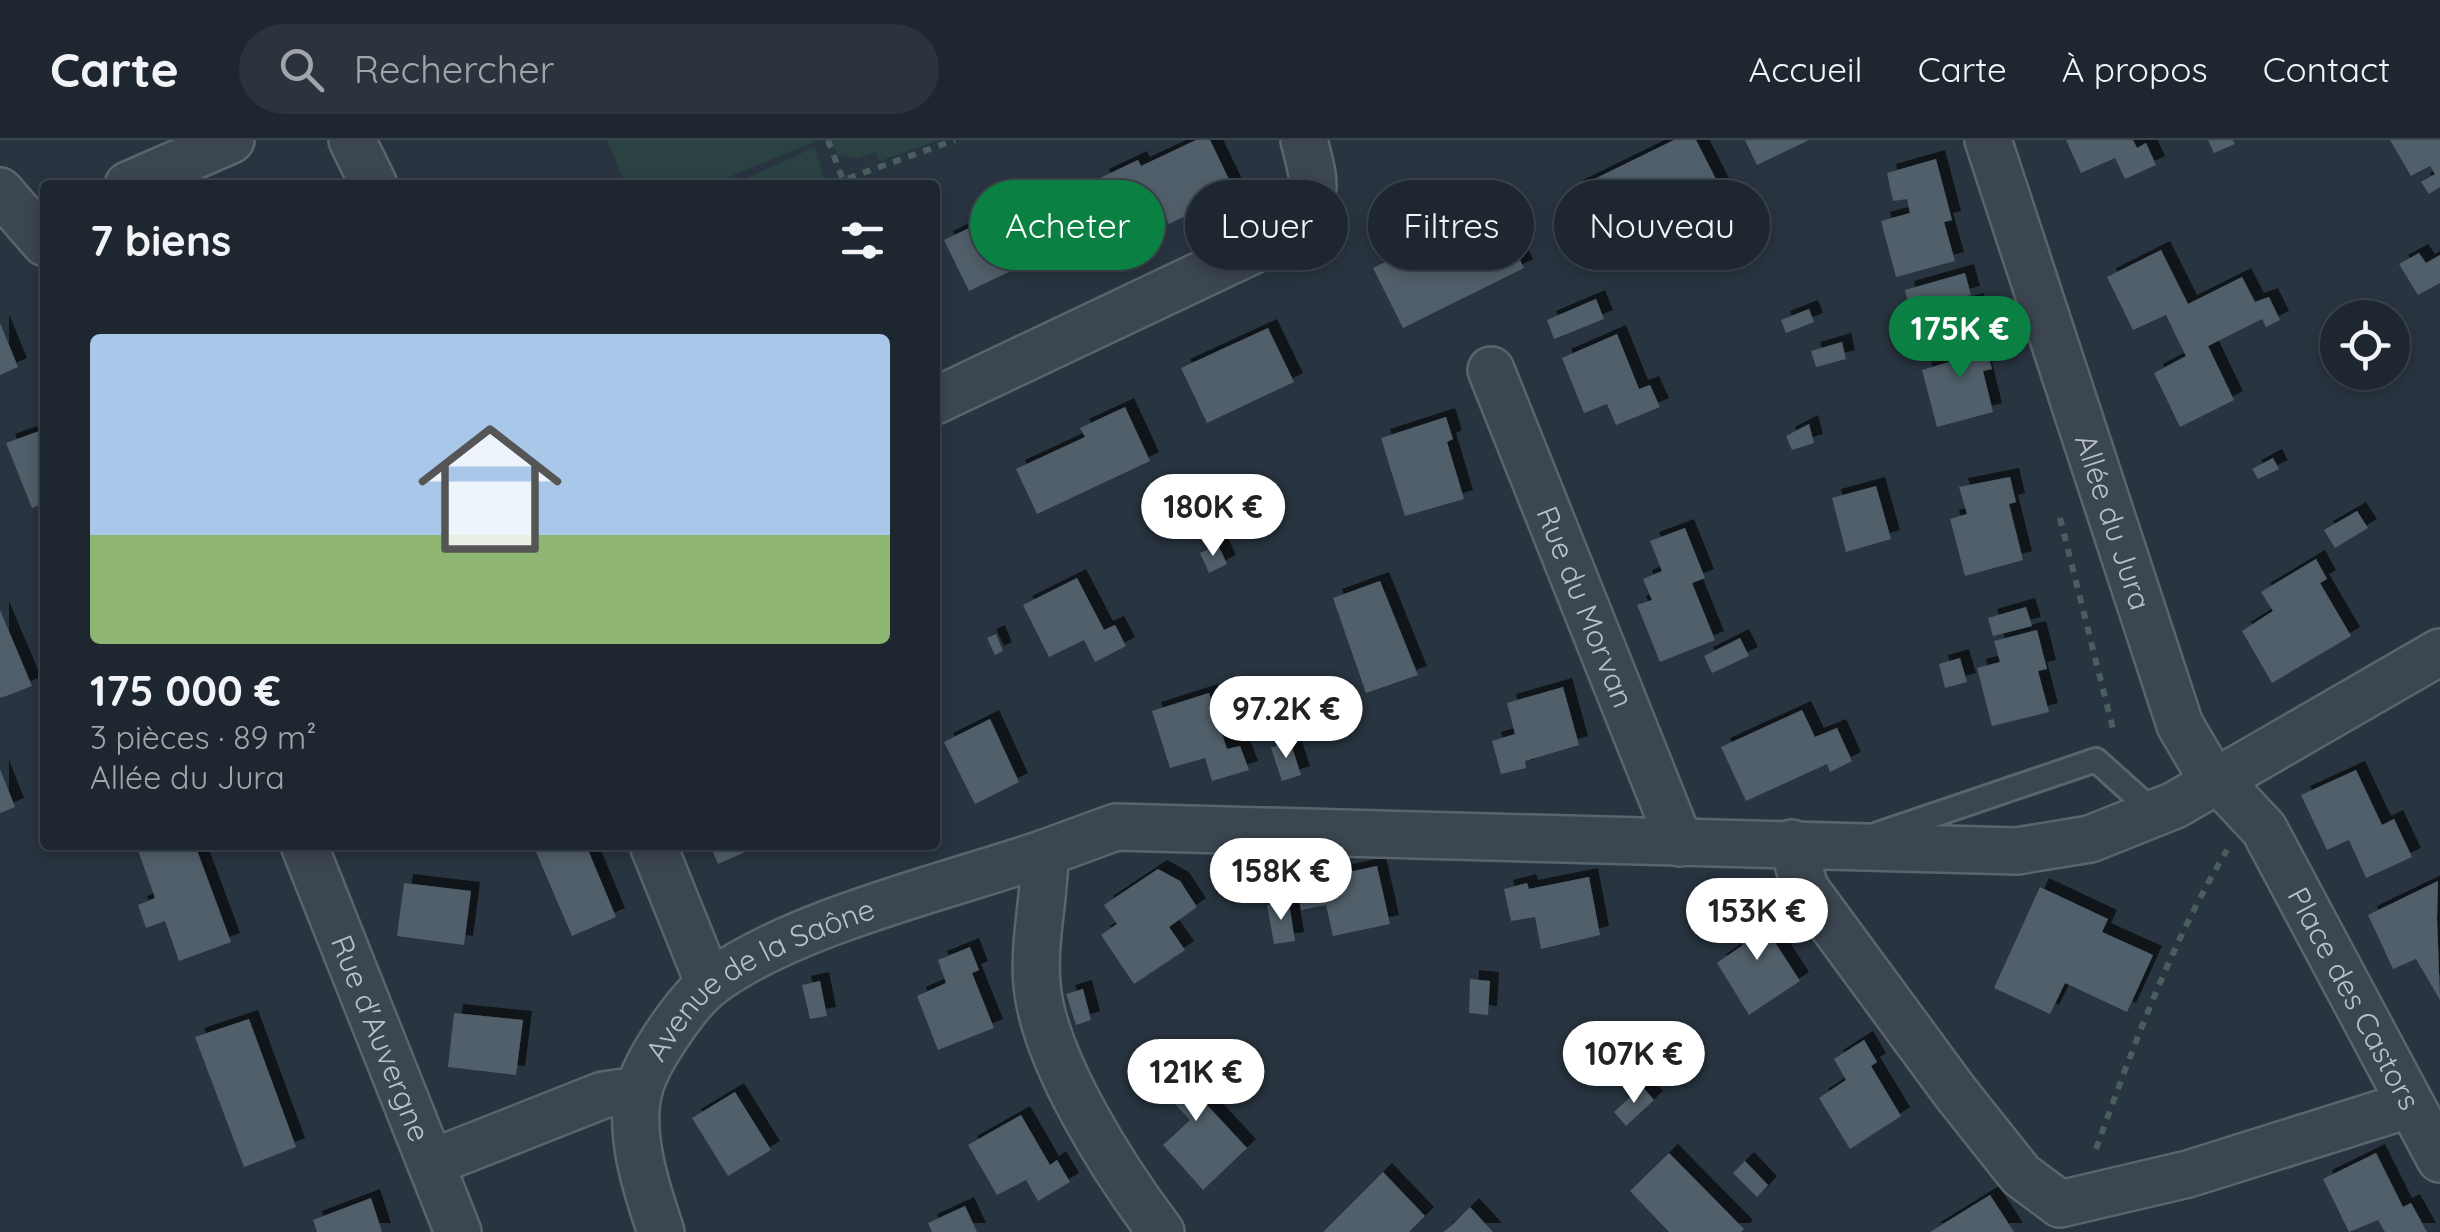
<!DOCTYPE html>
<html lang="fr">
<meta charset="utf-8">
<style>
:root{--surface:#1e2730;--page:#2b333c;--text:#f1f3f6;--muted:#a1a5ab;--line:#3c444c;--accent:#0b8043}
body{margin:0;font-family:Quicksand,sans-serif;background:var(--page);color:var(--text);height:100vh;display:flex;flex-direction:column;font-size:38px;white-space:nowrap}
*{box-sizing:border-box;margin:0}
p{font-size:32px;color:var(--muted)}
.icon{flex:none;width:55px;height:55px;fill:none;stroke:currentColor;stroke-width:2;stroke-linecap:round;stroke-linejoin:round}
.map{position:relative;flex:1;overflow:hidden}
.panel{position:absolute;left:40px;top:40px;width:900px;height:670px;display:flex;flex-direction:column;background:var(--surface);border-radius:10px;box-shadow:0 5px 15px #0003,0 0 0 2px var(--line)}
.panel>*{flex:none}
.top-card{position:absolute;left:970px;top:40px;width:950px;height:90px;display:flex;gap:20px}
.tools{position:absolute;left:2320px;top:160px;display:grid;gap:20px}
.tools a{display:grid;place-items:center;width:90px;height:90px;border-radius:50%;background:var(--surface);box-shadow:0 5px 15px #0003,0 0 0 2px var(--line);font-size:50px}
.price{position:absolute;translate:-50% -85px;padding:0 22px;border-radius:35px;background:#fff;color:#222;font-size:32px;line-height:65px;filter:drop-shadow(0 2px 5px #0008)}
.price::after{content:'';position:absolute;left:50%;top:60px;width:30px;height:22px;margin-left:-15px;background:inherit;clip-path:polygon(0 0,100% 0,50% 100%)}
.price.active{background:var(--accent);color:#fff}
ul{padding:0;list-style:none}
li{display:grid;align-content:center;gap:20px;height:530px;padding:0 50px}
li+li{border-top:2px solid var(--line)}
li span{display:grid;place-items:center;height:310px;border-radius:10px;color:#555}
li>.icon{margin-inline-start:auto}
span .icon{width:180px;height:180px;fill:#fffc;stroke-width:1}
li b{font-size:42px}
h2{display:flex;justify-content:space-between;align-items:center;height:120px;padding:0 50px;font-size:42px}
.tag{padding:0 35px;border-radius:45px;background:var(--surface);box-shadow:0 5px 15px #0003,0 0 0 2px var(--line);font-size:35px;line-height:90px}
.tag.active{background:var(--accent);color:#fff}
header{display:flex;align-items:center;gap:60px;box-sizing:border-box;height:140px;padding:0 50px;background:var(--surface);border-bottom:2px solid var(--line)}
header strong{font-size:48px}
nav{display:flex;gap:55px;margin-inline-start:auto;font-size:35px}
.search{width:700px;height:90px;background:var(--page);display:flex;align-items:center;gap:25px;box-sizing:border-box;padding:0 35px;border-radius:55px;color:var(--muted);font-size:38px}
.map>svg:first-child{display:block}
</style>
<header>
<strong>Carte</strong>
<div class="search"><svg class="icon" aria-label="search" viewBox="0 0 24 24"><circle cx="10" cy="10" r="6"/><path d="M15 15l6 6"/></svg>Rechercher</div>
<nav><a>Accueil</a><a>Carte</a><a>À propos</a><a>Contact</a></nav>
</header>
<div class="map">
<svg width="2440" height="1092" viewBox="0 0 2440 1092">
<defs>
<filter id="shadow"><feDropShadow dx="9" dy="-9" stdDeviation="0" flood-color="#0009"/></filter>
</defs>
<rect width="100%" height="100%" fill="#283440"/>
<path fill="#2b4242" d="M 607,0 L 817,0 L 817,1 L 709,45 L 626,45 Z
M 831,0 L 939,0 L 880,21 L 876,12 L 857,18 L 837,14 Z
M 815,7 L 826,45 L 735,45 L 734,44 Z"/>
<path fill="#515f6a" filter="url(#shadow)" d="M 1196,0 L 1210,0 L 1235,52 L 1169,84 L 1166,78 L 1128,96 L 1100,38 L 1138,20 L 1141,26 Z
M 1674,0 L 1696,0 L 1721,49 L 1602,107 L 1574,49 Z
M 1745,0 L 1809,0 L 1757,25 Z
M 2066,0 L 2133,0 L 2137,8 L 2146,3 L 2156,25 L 2125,39 L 2115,18 L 2081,33 Z
M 2208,0 L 2233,0 L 2235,4 L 2214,13 Z
M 2390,0 L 2440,0 L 2440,47 L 2429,54 L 2421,42 L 2435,34 L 2430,26 L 2411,36 Z
M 1936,19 L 1952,80 L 1944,82 L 1955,121 L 1896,137 L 1881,81 L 1910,73 L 1907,59 L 1893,61 L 1887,33 Z
M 1047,51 L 1071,102 L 969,151 L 944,100 Z
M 1494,68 L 1524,128 L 1403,188 L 1373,128 Z
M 2161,110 L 2188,164 L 2242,137 L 2255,162 L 2269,157 L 2280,180 L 2266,187 L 2262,179 L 2208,206 L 2234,260 L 2180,287 L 2154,233 L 2186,216 L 2176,196 L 2166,175 L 2133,190 L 2107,137 Z
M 2419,113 L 2426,123 L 2440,115 L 2440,143 L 2418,155 L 2399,124 Z
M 1965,133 L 1971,155 L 1910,171 L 1905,150 Z
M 1596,159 L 1604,179 L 1554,199 L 1547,180 Z
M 1975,162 L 1978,180 L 1922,195 L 1917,177 Z
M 1809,169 L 1814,182 L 1786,193 L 1781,180 Z
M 0,183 L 18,227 L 0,235 Z
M 1268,188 L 1294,242 L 1207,283 L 1181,228 Z
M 1981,188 L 1992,229 L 1983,231 L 1993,272 L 1937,287 L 1922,230 L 1952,221 L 1947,197 Z
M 1617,194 L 1639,249 L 1650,245 L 1660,267 L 1616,285 L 1607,264 L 1584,273 L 1562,218 Z
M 1842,202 L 1846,219 L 1816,227 L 1811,211 Z
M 1125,267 L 1150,321 L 1037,374 L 1016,329 L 1085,297 L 1080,288 Z
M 1446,277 L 1453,299 L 1447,302 L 1464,359 L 1405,376 L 1381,298 Z
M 1809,284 L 1814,303 L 1792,310 L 1786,296 Z
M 45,289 L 45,363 L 32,368 L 6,303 Z
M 2273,318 L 2279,329 L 2258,339 L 2252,329 Z
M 2010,337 L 2016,362 L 2009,364 L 2023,420 L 1965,436 L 1950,379 L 1967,374 L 1959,347 Z
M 1876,346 L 1891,399 L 1846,412 L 1832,358 Z
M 2357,371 L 2368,388 L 2335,408 L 2324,390 Z
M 1685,388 L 1705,438 L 1692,443 L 1715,500 L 1660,522 L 1637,465 L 1652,460 L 1643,439 L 1662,431 L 1650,401 Z
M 1218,405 L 1227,424 L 1209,433 L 1200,413 Z
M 2316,419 L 2327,439 L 2320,443 L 2351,496 L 2272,543 L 2242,491 L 2273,471 L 2261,452 Z
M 1077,438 L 1104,490 L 1115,485 L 1126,506 L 1095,522 L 1084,500 L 1049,517 L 1023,465 Z
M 1380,441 L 1418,535 L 1366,553 L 1333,458 Z
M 2026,467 L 2032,486 L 1993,496 L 1988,478 Z
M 0,470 L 32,546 L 1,558 L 0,556 Z
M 2037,490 L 2047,529 L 2038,531 L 2049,572 L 1992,586 L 1977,528 L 2000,522 L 1994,501 Z
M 996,494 L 1003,511 L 995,515 L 987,498 Z
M 1740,498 L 1749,516 L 1712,533 L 1704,516 Z
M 1960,518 L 1967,542 L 1945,548 L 1939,524 Z
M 1563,547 L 1579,605 L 1525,621 L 1526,628 L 1501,634 L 1492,601 L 1515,594 L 1507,563 Z
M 1209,553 L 1227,609 L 1240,606 L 1249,630 L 1212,641 L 1205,618 L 1170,628 L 1152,571 Z
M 1802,570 L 1815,597 L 1837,588 L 1852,621 L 1830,632 L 1827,624 L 1746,661 L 1721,607 Z
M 990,579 L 1019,642 L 975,664 L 944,602 Z
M 1290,601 L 1301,635 L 1282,641 L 1271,608 Z
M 0,629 L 15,667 L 0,673 Z
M 2356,630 L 2382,685 L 2394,679 L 2412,717 L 2366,738 L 2349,700 L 2327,710 L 2301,655 Z
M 136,705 L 195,705 L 231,802 L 179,821 L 165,781 L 146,788 L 138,765 L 155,758 Z
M 533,705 L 586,705 L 616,777 L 572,796 Z
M 710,705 L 761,705 L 718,724 Z
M 1377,726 L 1390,784 L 1333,796 L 1326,765 L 1301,770 L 1294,736 L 1318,731 L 1320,738 Z
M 1158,729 L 1180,741 L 1197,767 L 1169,787 L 1185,810 L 1134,844 L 1101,795 L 1117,784 L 1104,765 Z
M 1589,737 L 1600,795 L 1541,809 L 1535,777 L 1511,781 L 1504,749 L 1527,743 L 1529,749 Z
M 2438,741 L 2437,778 L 2440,860 L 2416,819 L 2393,829 L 2368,775 Z
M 404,743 L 471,751 L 464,805 L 397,796 Z
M 2040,747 L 2108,779 L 2102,792 L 2153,815 L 2127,872 L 2065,843 L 2050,874 L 1994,848 Z
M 1289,763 L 1295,801 L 1274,804 L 1267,765 Z
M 1760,765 L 1774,786 L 1767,790 L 1800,841 L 1749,875 L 1717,823 L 1743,805 L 1730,785 Z
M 970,807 L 979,830 L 972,833 L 994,888 L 938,910 L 917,856 L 946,843 L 938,820 Z
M 1470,839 L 1490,841 L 1488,875 L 1469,873 Z
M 820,841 L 827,876 L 810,879 L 802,845 Z
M 1083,849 L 1091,880 L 1076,885 L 1066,854 Z
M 454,873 L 523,880 L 516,935 L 448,927 Z
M 249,879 L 296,1007 L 244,1027 L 195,897 Z
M 1864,900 L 1877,922 L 1871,926 L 1901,976 L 1850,1009 L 1819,958 L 1846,940 L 1834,919 Z
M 1163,911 L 1193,943 L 1200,937 L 1217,955 L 1207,965 L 1247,1008 L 1203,1050 L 1163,1005 L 1190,980 L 1143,930 Z
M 1642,946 L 1654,960 L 1626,986 L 1614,972 Z
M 735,952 L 771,1010 L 728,1036 L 692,978 Z
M 1021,975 L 1050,1025 L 1057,1020 L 1070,1042 L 1038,1061 L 1026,1040 L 997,1055 L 968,1005 Z
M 1669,1013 L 1744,1089 L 1741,1092 L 1669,1092 L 1630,1051 Z
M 2376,1013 L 2403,1067 L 2411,1063 L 2427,1092 L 2385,1092 L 2378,1080 L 2349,1092 L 2323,1039 Z
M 1745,1021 L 1768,1045 L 1757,1057 L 1733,1033 Z
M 1383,1032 L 1425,1076 L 1409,1092 L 1323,1092 Z
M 1990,1055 L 2014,1092 L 1930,1092 Z
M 371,1058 L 382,1092 L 317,1092 L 313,1080 Z
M 965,1066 L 977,1092 L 932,1092 L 928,1083 Z
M 1470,1067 L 1493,1092 L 1443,1092 L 1451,1086 Z"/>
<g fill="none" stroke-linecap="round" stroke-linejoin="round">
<defs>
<path id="lane" d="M 1878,694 L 2096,620 L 2156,674"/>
<g id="street">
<path d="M 352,0 L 374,45"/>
<path id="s1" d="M 1988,0 L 2180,585 L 2203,624 L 2264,689 L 2440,1019"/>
<path d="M 128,45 L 231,0"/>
<path d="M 0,51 L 45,103"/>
<path id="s2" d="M 1491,230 L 1680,703"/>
<path d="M 935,261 L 1279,98 C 1320,57 1318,55 1304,0"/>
<path d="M 1792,703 L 1805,748 L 1955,952 L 2021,1035 L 2060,1064 L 2188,1034 L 2408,965"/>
<path id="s3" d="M 304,705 L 458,1092"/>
<path d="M 653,705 L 709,844"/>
<path d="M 431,1023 L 603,955 L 639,950"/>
<path id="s4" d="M 661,1092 C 647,1051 628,994 639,950 C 646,921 687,861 711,843 C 791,783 948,746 1045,713"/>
<path d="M 1161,1092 C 1115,1031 1044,921 1037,845 C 1033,801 1045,756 1045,713 L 1116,687 L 2017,711 L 2090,699 L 2175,665 L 2440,512"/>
</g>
</defs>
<use href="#lane" stroke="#59646d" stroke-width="28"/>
<use href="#street" stroke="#59646d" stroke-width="50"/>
<path stroke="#4a5e5f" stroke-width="6" stroke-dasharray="8 8" stroke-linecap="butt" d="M 828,0 L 843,40 L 955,0
M 2060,378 L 2113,589
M 2096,1009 C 2133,907 2171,803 2227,710"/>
<use href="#lane" stroke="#3c4650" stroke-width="22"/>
<use href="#street" stroke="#3c4650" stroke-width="45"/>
</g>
<g text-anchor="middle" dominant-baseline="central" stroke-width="8" stroke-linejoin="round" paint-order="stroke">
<g font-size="30" fill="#b8c1ca" stroke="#202b35">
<text stroke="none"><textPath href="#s1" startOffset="402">Allée du Jura</textPath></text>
<text stroke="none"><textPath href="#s2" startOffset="255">Rue du Morvan</textPath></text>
<text stroke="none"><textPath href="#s4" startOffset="318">Avenue de la Saône</textPath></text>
<text stroke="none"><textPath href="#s1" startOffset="942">Place des Castors</textPath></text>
<text stroke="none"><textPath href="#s3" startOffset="208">Rue d'Auvergne</textPath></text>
</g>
</g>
</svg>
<div class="tools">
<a><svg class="icon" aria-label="locate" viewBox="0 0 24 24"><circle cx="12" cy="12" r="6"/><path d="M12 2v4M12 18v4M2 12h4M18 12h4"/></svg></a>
</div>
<b class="price active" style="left:1960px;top:241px">175K €</b>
<b class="price" style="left:1213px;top:419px">180K €</b>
<b class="price" style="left:1286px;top:621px">97.2K €</b>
<b class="price" style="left:1281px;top:783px">158K €</b>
<b class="price" style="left:1757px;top:823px">153K €</b>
<b class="price" style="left:1634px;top:966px">107K €</b>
<b class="price" style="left:1196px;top:984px">121K €</b>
<div class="top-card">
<a class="tag active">Acheter</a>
<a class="tag">Louer</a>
<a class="tag">Filtres</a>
<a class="tag">Nouveau</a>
</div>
<section class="panel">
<h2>7 biens<svg class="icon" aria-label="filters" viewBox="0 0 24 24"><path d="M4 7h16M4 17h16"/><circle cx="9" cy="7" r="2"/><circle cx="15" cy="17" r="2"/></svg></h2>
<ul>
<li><span style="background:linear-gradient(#a9c7e8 65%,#8fb573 0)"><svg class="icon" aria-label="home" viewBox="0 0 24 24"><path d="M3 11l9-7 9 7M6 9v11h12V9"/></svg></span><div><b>175 000 €</b><p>3 pièces · 89 m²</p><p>Allée du Jura</p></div></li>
</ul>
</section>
</div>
